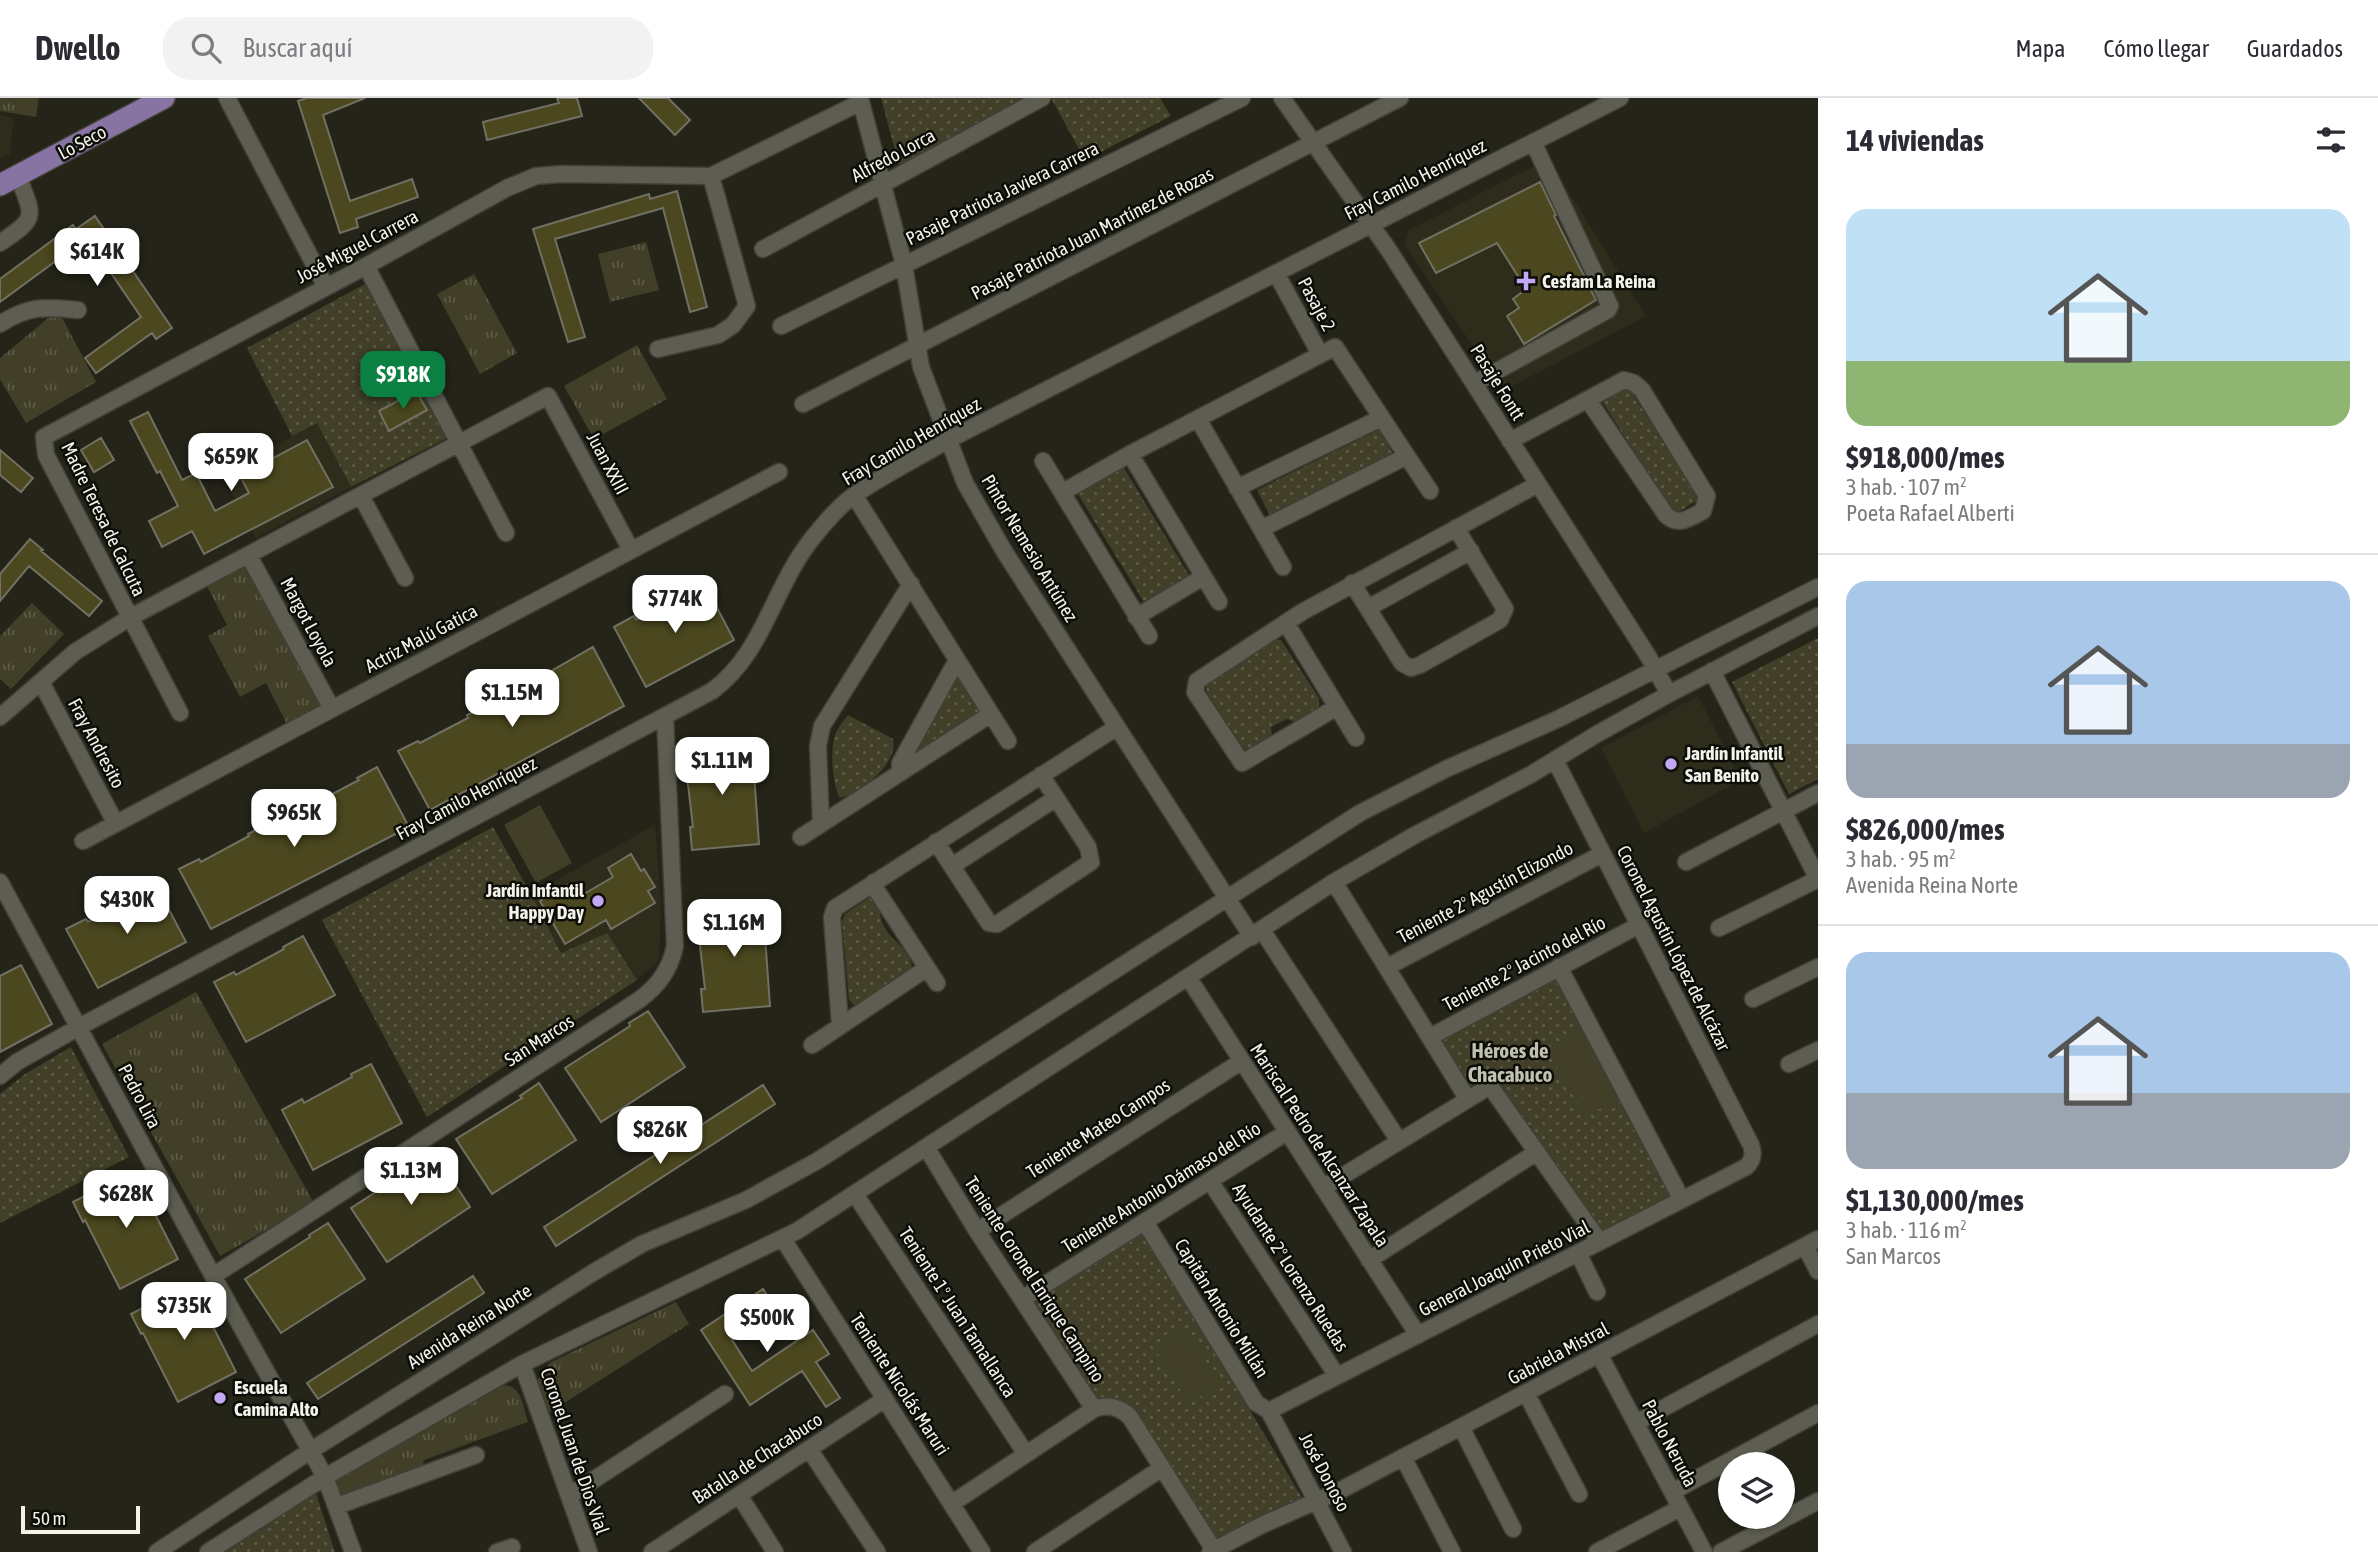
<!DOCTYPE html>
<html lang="es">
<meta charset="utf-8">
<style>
:root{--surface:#fff;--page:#f2f2f3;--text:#2b2b33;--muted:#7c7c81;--line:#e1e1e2;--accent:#0b8043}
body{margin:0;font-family:"Asap Condensed",sans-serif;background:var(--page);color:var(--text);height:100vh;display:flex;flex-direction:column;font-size:26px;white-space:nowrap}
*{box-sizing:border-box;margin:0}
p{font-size:23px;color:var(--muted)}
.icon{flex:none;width:38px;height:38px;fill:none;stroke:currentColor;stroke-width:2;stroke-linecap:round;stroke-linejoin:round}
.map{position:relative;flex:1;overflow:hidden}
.sheet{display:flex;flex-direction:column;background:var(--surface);width:560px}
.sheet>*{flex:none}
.controls{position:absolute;left:1718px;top:1354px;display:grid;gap:14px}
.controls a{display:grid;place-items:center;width:77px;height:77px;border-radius:50%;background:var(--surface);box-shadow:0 2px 5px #0004;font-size:35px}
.scale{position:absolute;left:21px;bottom:18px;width:119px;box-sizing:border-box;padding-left:7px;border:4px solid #f3f2eb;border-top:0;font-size:19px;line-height:24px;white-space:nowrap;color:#f3f2eb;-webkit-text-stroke:5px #0d0d08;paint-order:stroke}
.price{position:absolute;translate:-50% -60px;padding:0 16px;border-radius:14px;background:#fff;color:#222;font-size:23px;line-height:46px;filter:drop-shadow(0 2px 4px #0008)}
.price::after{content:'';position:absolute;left:50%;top:42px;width:21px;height:16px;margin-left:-10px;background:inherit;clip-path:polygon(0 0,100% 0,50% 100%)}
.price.selected{background:var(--accent);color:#fff}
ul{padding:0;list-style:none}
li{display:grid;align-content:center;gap:14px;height:371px;padding:0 28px}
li+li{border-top:2px solid var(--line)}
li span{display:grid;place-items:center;height:217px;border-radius:21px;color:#555}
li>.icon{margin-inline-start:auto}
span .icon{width:126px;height:126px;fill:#fffc;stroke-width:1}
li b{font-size:30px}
h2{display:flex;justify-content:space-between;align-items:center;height:84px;padding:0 28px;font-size:30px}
header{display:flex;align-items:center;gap:42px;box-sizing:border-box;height:98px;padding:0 35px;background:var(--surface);border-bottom:2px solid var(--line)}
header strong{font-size:33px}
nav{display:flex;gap:38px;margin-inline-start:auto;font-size:24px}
.search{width:490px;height:63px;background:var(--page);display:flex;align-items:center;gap:18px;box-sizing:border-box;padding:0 24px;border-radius:28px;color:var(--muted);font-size:26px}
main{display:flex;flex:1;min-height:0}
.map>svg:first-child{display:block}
</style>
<header>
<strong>Dwello</strong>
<div class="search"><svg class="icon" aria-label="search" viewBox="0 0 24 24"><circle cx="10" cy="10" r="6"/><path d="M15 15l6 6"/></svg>Buscar aquí</div>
<nav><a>Mapa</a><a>Cómo llegar</a><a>Guardados</a></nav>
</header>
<main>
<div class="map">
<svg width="1818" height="1454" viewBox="0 0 1818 1454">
<defs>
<pattern id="grass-tufts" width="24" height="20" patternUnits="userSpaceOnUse" patternTransform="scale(1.75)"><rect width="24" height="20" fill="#413f28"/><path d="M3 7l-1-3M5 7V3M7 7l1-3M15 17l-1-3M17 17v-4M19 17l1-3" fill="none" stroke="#5d5b47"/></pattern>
<pattern id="park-dots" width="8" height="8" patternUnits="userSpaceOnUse" patternTransform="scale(1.75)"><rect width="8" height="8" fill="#413f28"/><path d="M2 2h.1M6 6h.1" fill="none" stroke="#5d5b47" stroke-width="1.8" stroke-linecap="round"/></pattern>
</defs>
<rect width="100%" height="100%" fill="#252419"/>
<path fill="#2e2d1c" d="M 0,17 L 14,20 L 10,56 L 0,61 Z
M 1548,61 L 1646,218 L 1503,293 L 1405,147 L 1409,132 Z
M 317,325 L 351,389 L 256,440 L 221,376 Z
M 1698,598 L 1740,682 L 1644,735 L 1601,650 Z
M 655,727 L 661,809 L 659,862 L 637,882 L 606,835 L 561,855 L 531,796 Z"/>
<path fill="url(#grass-tufts)" d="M 0,0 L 39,0 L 36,19 L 0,13 Z
M 646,144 L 659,192 L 610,204 L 598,156 Z
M 474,176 L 517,255 L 480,276 L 437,196 Z
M 58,212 L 96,284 L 26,325 L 0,281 L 0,260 Z
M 637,247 L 667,301 L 594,341 L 564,288 Z
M 248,466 L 322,608 L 287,626 L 266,585 L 240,599 L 208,538 L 227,527 L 207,488 Z
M 32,505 L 64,536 L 11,591 L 0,581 L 0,538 Z
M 196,894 L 314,1105 L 220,1158 L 102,946 Z
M 676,1204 L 689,1226 L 548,1315 L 537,1284 L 542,1273 L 551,1264 Z
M 504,1287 C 522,1288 523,1309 528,1324 L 424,1362 L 422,1370 L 339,1403 L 337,1382 Z"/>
<path fill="url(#park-dots)" d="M 881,0 L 1027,0 L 900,71 Z
M 1051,0 L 1160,0 L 1171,18 L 1085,62 Z
M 365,186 L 447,340 L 351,389 L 317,325 L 292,338 L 247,250 Z
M 1627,287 L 1699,401 L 1674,417 L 1602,303 Z
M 1380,331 L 1395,360 L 1272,422 L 1257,392 Z
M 1121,365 L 1189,477 L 1144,504 L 1076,393 Z
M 1818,540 L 1818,681 L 1789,696 L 1732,584 Z
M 1273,542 L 1281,542 L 1319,600 L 1319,610 L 1296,624 L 1287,621 L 1271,629 L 1272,639 L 1252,652 L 1244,651 L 1207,595 L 1206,586 Z
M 960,578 L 983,615 L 914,658 L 910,653 L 953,579 Z
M 848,617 L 893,641 C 899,665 861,695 840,700 C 832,687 830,652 835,637 C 837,630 844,623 848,617 Z
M 493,729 L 531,796 L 561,855 L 607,835 L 637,882 L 427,1019 L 322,822 Z
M 870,799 L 880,810 C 879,842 910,844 912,870 L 855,908 L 849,902 L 842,824 L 845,816 Z
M 1558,872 L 1679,1101 L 1601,1141 L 1491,977 L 1469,989 L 1437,937 Z
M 71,949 L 129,1059 L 0,1125 L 0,996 L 25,976 Z
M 1143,1131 L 1302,1400 L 1215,1448 L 1132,1317 L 1100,1307 L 1025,1202 Z
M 316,1395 L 335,1454 L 226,1454 Z"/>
<path fill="#413f28" d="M 540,707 L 572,765 L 536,785 L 504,727 Z
M 1584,930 L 1623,997 L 1586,1019 L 1546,951 Z
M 1184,1228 L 1220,1286 L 1189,1306 L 1153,1248 Z"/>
<path fill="#4b481f" stroke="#717063" stroke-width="2" d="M 307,0 L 365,0 L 323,17 L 350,103 L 412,81 L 418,99 L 356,121 L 358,129 L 340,135 L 298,3 Z
M 557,0 L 577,0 L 582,18 L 487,42 L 483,24 L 559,5 Z
M 639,0 L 668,0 L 690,22 L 675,37 Z
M 1540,84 L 1556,117 L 1554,118 L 1596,202 L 1524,246 L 1507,218 L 1519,210 L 1513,201 L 1526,191 L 1497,145 L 1436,175 L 1419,145 Z
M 677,93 L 707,209 L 690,214 L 663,110 L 555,141 L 585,239 L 568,244 L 533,131 L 649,96 L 650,101 Z
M 95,118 L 172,230 L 156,241 L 152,235 L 96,275 L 85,260 L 141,219 L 87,140 L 0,204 L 0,181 L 73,127 L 76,131 Z
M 416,293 L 427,312 L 389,333 L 379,313 Z
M 148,314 L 182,382 L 196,375 L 215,413 L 249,395 L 240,378 L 307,342 L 333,389 L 204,456 L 192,433 L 162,449 L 149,423 L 178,408 L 160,373 L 157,375 L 130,323 Z
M 101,340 L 114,362 L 94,374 L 81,352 Z
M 0,352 L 33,380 L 21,394 L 0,377 Z
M 30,441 L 43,452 L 41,453 L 102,503 L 89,518 L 29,468 L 0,503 L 0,476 Z
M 703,483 L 734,542 L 646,589 L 614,529 L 634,518 L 636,522 L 684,496 L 683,493 Z
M 593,549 L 624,608 L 430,712 L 398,653 L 418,643 L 420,645 L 468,620 L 467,617 L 505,598 L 504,595 L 524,585 L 525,588 Z
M 752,647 L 759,746 L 692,752 L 690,729 L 693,729 L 684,652 Z
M 377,669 L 409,729 L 211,831 L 179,771 L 199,761 L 201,764 L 249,738 L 248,736 L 308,705 L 310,708 L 359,682 L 357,680 Z
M 631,756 L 641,773 L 644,771 L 655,789 L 648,793 L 655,805 L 611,831 L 606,822 L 565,846 L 540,803 L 569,786 L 577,800 L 613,779 L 608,770 Z
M 155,785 L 186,844 L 98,890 L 66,831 L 86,821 L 88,824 L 136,798 L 135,795 Z
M 763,809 L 770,908 L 703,914 L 701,891 L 705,891 L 696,814 Z
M 303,838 L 335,897 L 246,944 L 214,884 L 234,874 L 236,877 L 284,851 L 283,849 Z
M 21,867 L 52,926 L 0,954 L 0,878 Z
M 648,913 L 685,969 L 601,1024 L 565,970 L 630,928 L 629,925 Z
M 371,966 L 402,1025 L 313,1072 L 282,1012 L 302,1001 L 304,1005 L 352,979 L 351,976 Z
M 539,985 L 576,1042 L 492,1096 L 456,1041 L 522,1000 L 520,998 Z
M 763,987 L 775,1006 L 556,1148 L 544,1129 Z
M 433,1053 L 470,1109 L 387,1164 L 351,1110 L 416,1068 L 414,1066 Z
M 133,1073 L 178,1161 L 120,1191 L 85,1122 L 83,1124 L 73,1104 Z
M 328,1125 L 365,1181 L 281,1235 L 245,1181 L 310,1139 L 309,1137 Z
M 473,1178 L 484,1195 L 318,1301 L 307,1285 Z
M 191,1185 L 236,1274 L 178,1304 L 143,1235 L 141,1236 L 131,1216 Z
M 763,1191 L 777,1213 L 732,1242 L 752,1273 L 813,1232 L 829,1256 L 816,1264 L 840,1300 L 826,1309 L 802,1273 L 750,1307 L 701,1232 Z"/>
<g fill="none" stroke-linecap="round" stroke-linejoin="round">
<defs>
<path id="minor" d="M 227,0 L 326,189
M 860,0 L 904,167 L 921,269 L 965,385 L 1004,453 L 1252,839
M 1282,0 L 1388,151 L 1648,558 L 1669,596
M 0,145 C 38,119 34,120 18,78
M 763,151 L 1042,0
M 366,168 L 506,435
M 1276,175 L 1320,256
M 0,226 C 30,207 44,209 78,212
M 781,228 L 1242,0
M 658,251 L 718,237 L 733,227 L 747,208 L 711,78
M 1475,285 L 1608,212 L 1610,208 L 1533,44
M 803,306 L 1400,0
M 1198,321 L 1283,469
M 1510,343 L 1624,282 L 1634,285 L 1642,292 L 1707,398 L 1703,413 C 1689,420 1679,429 1666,417 L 1588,302
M 1130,356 L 1219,504
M 1043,363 L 1149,538
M 1237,390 L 1381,320
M 1063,394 L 1130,356 L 1335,249 L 1430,393
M 854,397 L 1008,643
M 361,398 L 405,480
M 1261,431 L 1407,358
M 249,458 L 332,611
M 1352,485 L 1402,565 L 1411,570 L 1420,567 L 1500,522 L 1505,511 L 1456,430
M 1368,510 L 1471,453
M 1136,519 L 1203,479
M 1286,525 L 1356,640
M 1712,573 L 1818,781
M 41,584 L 116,726
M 1337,609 L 1242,665 L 1195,594 L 1197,583 L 1302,514 L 1538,386
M 180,615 L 46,357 L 44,339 L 366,168 L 507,90 L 536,78 L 561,76 L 711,78 L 861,4
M 0,619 L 75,554 L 129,520 L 548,298 L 631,452
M 900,675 L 900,665 L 957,562
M 821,726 L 818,648 L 822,628 L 911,486
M 801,739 L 991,616
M 83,743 L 779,374
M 936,744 L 989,825 L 997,826 L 1091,764 L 1088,749 L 1041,677
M 1686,764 L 1818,695
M 952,768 L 1056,700
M 0,784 L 213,1178 L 325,1379 L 353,1454
M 874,784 L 875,790 L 937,885
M 1334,784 L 1467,1000
M 1719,830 L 1818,781
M 1262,832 L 1399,1043
M 1387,869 L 1602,756
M 1559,869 L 1682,1102
M 1188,879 L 1418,1237
M 1753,901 L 1818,869
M 840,927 L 832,819 L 835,810 L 1117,629
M 1430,939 L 1639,827
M 812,947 L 927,870
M 1789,966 L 1818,952
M 0,978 L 17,964 L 79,929 L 712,593 C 756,561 769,509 796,464 C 807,445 837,408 856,396 C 885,376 918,360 948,342 L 1620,0
M 926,1049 L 977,1133 L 1094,1311
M 1210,1083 L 1337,1278
M 1323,1090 L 1490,988 L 1600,1144
M 855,1096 L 1026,1356
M 1145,1124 L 1256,1305 L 1269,1313
M 977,1133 L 1242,963
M 783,1141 L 982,1454
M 1805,1148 L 1818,1173
M 1578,1155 L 1597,1194
M 1369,1162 L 1537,1054
M 213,1178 L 639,902 C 658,888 670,872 675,848 L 665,618
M 1022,1201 L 1287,1034
M 1599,1256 L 1704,1454
M 522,1266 L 589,1454
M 1526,1295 L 1579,1396
M 1269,1313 L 1746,1069 C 1753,1063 1754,1055 1751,1047 L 1555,662
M 1269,1313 L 1343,1454
M 1636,1325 L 1818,1226
M 1461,1329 L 1513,1431
M 809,1351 L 877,1454
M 1403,1359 L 1452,1454
M 1672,1394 L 1818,1315
M 739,1397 L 775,1454
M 569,1398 L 725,1296
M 951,1406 L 1094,1311 C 1107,1306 1120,1309 1130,1319 L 1214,1452
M 337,1408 L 476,1357
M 157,1454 L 310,1353 L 594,1174 L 642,1146 L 746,1102 L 817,1063 L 1360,715 L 1446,671 L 1558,621 L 1818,489
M 208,1454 L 325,1379 L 522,1266 L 797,1133 L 1334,784 L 1415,737 L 1530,677 L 1597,636 L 1669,596 L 1818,518
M 497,1454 L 512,1449
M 652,1454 L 885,1301
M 1035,1454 L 1162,1370
M 1210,1454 L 1262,1427 L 1339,1393 L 1818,1141
M 1597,1454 L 1680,1410
M 1721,1454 L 1818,1403"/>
<path id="major" d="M 0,87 L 164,0"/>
</defs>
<use href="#minor" stroke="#403f38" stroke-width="19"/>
<use href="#major" stroke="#403f38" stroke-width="24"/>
<use href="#minor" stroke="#5e5d51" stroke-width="16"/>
<use href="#major" stroke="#8874a2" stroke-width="21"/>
</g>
<g fill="#c2a7f2" stroke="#0d0d08" stroke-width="2.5">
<path d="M1522.5 172.5h7v7h7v7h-7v7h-7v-7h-7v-7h7z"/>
<circle cx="1671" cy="666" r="7"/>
<circle cx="598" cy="803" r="7"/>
<circle cx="220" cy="1300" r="7"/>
</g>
<g text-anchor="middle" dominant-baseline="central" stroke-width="5" stroke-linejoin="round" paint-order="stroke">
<g font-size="19" fill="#f3f2eb" stroke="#0d0d08">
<text transform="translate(82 44) rotate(-28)">Lo Seco</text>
<text transform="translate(893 57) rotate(-28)">Alfredo Lorca</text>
<text transform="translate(1415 81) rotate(-27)">Fray Camilo Henríquez</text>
<text transform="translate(1002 95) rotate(-26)">Pasaje Patriota Javiera Carrera</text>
<text transform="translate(1092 135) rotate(-27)">Pasaje Patriota Juan Martínez de Rozas</text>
<text transform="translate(357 148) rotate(-28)">José Miguel Carrera</text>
<text transform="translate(1317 206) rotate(62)">Pasaje 2</text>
<text transform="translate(1498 284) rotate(58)">Pasaje Fontt</text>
<text transform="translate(911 343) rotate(-30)">Fray Camilo Henríquez</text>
<text transform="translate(608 365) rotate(62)">Juan XXIII</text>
<text transform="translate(104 421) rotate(64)">Madre Teresa de Calcuta</text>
<text transform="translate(1030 450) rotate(59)">Pintor Nemesio Antúnez</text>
<text transform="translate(309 524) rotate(62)">Margot Loyola</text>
<text transform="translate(421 540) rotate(-28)">Actriz Malú Gatica</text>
<text transform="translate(97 645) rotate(62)">Fray Andresito</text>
<text transform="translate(466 700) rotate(-28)">Fray Camilo Henríquez</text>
<text transform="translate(1485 794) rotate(-28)">Teniente 2º Agustín Elizondo</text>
<text transform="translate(1674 850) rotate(63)">Coronel Agustín López de Alcázar</text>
<text transform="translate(1524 865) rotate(-28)">Teniente 2º Jacinto del Río</text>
<text transform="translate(539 942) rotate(-33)">San Marcos</text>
<text transform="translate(140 998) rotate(62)">Pedro Lira</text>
<text transform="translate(1098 1030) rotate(-33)">Teniente Mateo Campos</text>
<text transform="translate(1320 1047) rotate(57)">Mariscal Pedro de Alcanzar Zapala</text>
<text transform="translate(1161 1089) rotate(-32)">Teniente Antonio Dámaso del Río</text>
<text transform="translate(1291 1169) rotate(57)">Ayudante 2º Lorenzo Ruedas</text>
<text transform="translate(1504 1170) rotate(-27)">General Joaquín Prieto Vial</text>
<text transform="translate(1035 1181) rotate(57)">Teniente Coronel Enrique Campino</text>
<text transform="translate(1222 1210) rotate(58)">Capitán Antonio Millán</text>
<text transform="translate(958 1214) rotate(57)">Teniente 1º Juan Tamallanca</text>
<text transform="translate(469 1228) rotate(-32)">Avenida Reina Norte</text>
<text transform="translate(1558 1255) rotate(-28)">Gabriela Mistral</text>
<text transform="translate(900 1286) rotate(57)">Teniente Nicolás Maruri</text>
<text transform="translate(1670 1345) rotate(62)">Pablo Neruda</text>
<text transform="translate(575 1353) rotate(71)">Coronel Juan de Dios Vial</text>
<text transform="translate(757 1360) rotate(-33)">Batalla de Chacabuco</text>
<text transform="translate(1325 1374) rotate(62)">José Donoso</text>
</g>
<g font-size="19" font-weight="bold" fill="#f3f2eb" stroke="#0d0d08" text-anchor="start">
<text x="1542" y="183">Cesfam La Reina</text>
<text x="1685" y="655">Jardín Infantil<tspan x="1685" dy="22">San Benito</tspan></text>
<text x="584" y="792" text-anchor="end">Jardín Infantil<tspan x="584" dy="22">Happy Day</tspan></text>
<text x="234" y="1289">Escuela<tspan x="234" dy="22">Camina Alto</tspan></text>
</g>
<g font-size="21" font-weight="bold" fill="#c1c1b3" stroke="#0d0d08">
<text x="1510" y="952">Héroes de<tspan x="1510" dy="24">Chacabuco</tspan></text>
</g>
</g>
</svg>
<div class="controls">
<a><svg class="icon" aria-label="layers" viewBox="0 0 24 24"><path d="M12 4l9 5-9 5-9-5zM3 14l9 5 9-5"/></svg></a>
</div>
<div class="scale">50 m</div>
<b class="price" style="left:97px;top:190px">$614K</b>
<b class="price selected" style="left:403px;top:313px">$918K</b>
<b class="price" style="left:231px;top:395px">$659K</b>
<b class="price" style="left:675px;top:537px">$774K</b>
<b class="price" style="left:512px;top:631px">$1.15M</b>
<b class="price" style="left:722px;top:699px">$1.11M</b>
<b class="price" style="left:294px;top:751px">$965K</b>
<b class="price" style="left:127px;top:838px">$430K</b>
<b class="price" style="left:734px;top:861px">$1.16M</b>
<b class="price" style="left:660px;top:1068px">$826K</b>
<b class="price" style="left:411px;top:1109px">$1.13M</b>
<b class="price" style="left:126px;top:1132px">$628K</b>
<b class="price" style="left:184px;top:1244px">$735K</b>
<b class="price" style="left:767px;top:1256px">$500K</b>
</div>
<section class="sheet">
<h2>14 viviendas<svg class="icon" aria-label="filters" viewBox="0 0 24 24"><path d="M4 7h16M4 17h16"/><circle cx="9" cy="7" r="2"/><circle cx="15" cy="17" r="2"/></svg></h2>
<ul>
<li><span style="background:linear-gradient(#bfe0f5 70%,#8fb573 0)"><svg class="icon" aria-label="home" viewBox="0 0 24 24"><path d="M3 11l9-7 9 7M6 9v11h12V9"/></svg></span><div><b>$918,000/mes</b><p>3 hab. · 107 m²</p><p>Poeta Rafael Alberti</p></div></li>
<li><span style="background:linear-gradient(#a9c7e8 75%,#9aa5b1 0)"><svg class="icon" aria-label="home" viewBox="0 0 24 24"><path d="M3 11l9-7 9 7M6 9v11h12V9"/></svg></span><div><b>$826,000/mes</b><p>3 hab. · 95 m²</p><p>Avenida Reina Norte</p></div></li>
<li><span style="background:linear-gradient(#a9c7e8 65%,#9aa5b1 0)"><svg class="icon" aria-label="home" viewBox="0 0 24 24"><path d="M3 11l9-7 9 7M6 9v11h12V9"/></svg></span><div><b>$1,130,000/mes</b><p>3 hab. · 116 m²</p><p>San Marcos</p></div></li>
</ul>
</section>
</main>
